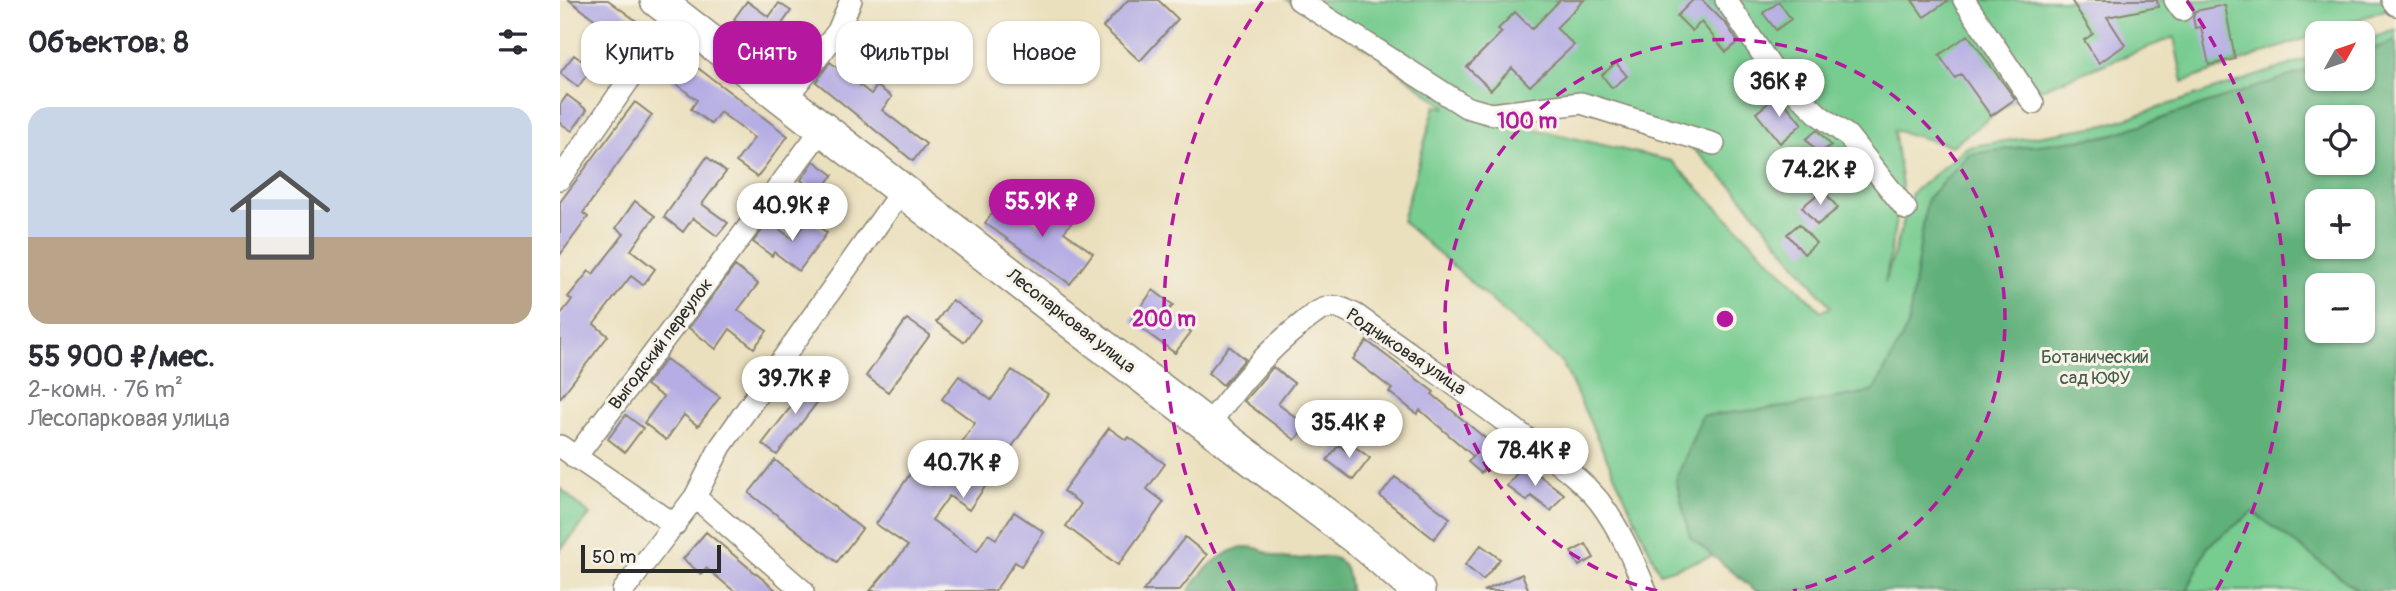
<!DOCTYPE html>
<html lang="ru">
<meta charset="utf-8">
<style>
:root{--surface:#fff;--page:#f2f2f3;--text:#2b2b33;--muted:#7c7c81;--line:#e1e1e2;--accent:#b5179e}
body{margin:0;font-family:Pangolin,sans-serif;background:var(--page);color:var(--text);height:100vh;display:flex;flex-direction:column;font-size:26px;white-space:nowrap}
*{box-sizing:border-box;margin:0}
p{font-size:23px;color:var(--muted)}
.icon{flex:none;width:38px;height:38px;fill:none;stroke:currentColor;stroke-width:2;stroke-linecap:round;stroke-linejoin:round}
.map{position:relative;flex:1;overflow:hidden}
.drawer{display:flex;flex-direction:column;background:var(--surface);width:560px}
.drawer>*{flex:none}
.guide{position:absolute;left:21px;top:21px;width:665px;height:63px;display:flex;gap:14px}
.needle{width:46px;rotate:50deg}
.controls{position:absolute;left:1745px;top:21px;display:grid;gap:14px}
.controls a{display:grid;place-items:center;width:70px;height:70px;border-radius:14px;background:var(--surface);box-shadow:0 2px 5px #0004;font-size:35px}
.scale{position:absolute;left:21px;bottom:18px;width:140px;box-sizing:border-box;padding-left:7px;border:4px solid #2b2b2b;border-top:0;font-size:19px;line-height:24px;white-space:nowrap;color:#2b2b2b;-webkit-text-stroke:5px #f7f3e8;paint-order:stroke}
.price{position:absolute;translate:-50% -60px;padding:0 16px;border-radius:24px;background:#fff;color:#222;font-size:23px;line-height:46px;filter:drop-shadow(0 2px 4px #0008)}
.price::after{content:'';position:absolute;left:50%;top:42px;width:21px;height:16px;margin-left:-10px;background:inherit;clip-path:polygon(0 0,100% 0,50% 100%)}
.price.active{background:var(--accent);color:#fff}
ul{padding:0;list-style:none}
li{display:grid;align-content:center;gap:14px;height:371px;padding:0 28px}
li+li{border-top:2px solid var(--line)}
li span{display:grid;place-items:center;height:217px;border-radius:21px;color:#555}
li>.icon{margin-inline-start:auto}
span .icon{width:126px;height:126px;fill:#fffc;stroke-width:1}
li b{font-size:30px}
h2{display:flex;justify-content:space-between;align-items:center;height:84px;padding:0 28px;font-size:30px}
.tag{padding:0 24px;border-radius:21px;background:var(--surface);box-shadow:0 2px 5px #0004;font-size:24px;line-height:63px}
.tag.active{background:var(--accent);color:#fff}
main{display:flex;flex:1;min-height:0}
.map>svg:first-child{display:block}
</style>
<main>
<section class="drawer">
<h2>Объектов: 8<svg class="icon" aria-label="filters" viewBox="0 0 24 24"><path d="M4 7h16M4 17h16"/><circle cx="9" cy="7" r="2"/><circle cx="15" cy="17" r="2"/></svg></h2>
<ul>
<li><span style="background:linear-gradient(#c9d6e8 60%,#b9a48a 0)"><svg class="icon" aria-label="home" viewBox="0 0 24 24"><path d="M3 11l9-7 9 7M6 9v11h12V9"/></svg></span><div><b>55 900 ₽/мес.</b><p>2-комн. · 76 m²</p><p>Лесопарковая улица</p></div></li>
</ul>
</section>
<div class="map">
<svg width="1836" height="591" viewBox="0 0 1836 591">
<rect width="100%" height="100%" fill="#f7f3e8"/>
<filter id="ink" filterUnits="userSpaceOnUse"><feTurbulence type="fractalNoise" baseFrequency=".0143" numOctaves="2"/><feDisplacementMap in="SourceGraphic" scale="14" xChannelSelector="R" yChannelSelector="G"/><feConvolveMatrix kernelMatrix="1 2 1 2 8 2 1 2 1" color-interpolation-filters="sRGB"/></filter>
<filter id="wash" filterUnits="userSpaceOnUse"><feTurbulence type="fractalNoise" baseFrequency=".00686" numOctaves="4" result="noise"/><feDisplacementMap in="SourceGraphic" scale="28" xChannelSelector="R" yChannelSelector="G"/><feGaussianBlur stdDeviation="1.57" result="paint"/><feColorMatrix in="noise" values="0 0 0 0 0 0 0 0 0 0 0 0 0 0 0 0 0 1.4 0 .05"/><feComposite in="paint" operator="in"/></filter>
<g filter="url(#wash)">
<rect width="100%" height="100%" fill="#ebe0be"/>
<path fill="#77cc90" stroke="#517c5e" stroke-width="2" fill-rule="evenodd" d="M 727,0 L 1836,0 L 1836,6 L 1623,82 L 1614,37 L 1455,99 L 1392,146 L 1334,130 L 1342,186 L 1325,283 L 1352,193 L 1407,147 L 1546,125 L 1757,56 L 1757,79 L 1802,79 L 1803,41 L 1836,30 L 1836,591 L 1210,591 L 1175,549 L 1100,573 L 1003,364 L 842,221 L 875,106 L 887,108 L 816,54 ZM 1009,101 L 1128,144 L 1176,190 L 1271,307 L 1261,311 L 1111,161 L 902,112 ZM 1757,117 L 1802,117 L 1802,163 L 1757,163 ZM 1757,201 L 1802,201 L 1802,247 L 1757,247 ZM 1757,285 L 1802,285 L 1802,331 L 1757,331 Z
M 0,488 L 30,515 L 0,550 Z"/>
<path fill="#61b07a" stroke="#466e52" stroke-width="2" fill-rule="evenodd" d="M 1836,41 L 1836,591 L 1799,591 L 1693,512 L 1648,546 L 1627,591 L 1196,591 L 1130,537 L 1116,480 L 1142,416 L 1232,406 L 1314,391 L 1348,326 L 1367,199 L 1409,154 L 1548,136 L 1757,67 L 1757,79 L 1802,79 L 1803,52 ZM 1757,117 L 1802,117 L 1802,163 L 1757,163 ZM 1757,201 L 1802,201 L 1802,247 L 1757,247 ZM 1757,285 L 1802,285 L 1802,331 L 1757,331 Z
M 682,547 C 704,547 701,552 719,557 C 749,567 788,535 790,591 L 629,591 C 642,570 659,554 682,547 Z"/>
<g id="blocks">
<path fill="#b5ade4" d="M 9,0 L 48,0 L 82,25 L 68,44 Z
M 568,0 L 598,0 L 618,19 L 580,61 L 543,27 Z
M 1000,0 L 1024,0 L 996,28 L 1014,45 L 970,86 L 952,68 L 931,90 L 907,67 L 942,32 L 938,29 L 955,12 L 972,29 Z
M 1133,0 L 1142,0 L 1166,24 L 1178,42 L 1166,52 L 1141,22 L 1132,31 L 1117,16 Z
M 1352,0 L 1389,0 L 1364,17 Z
M 1511,0 L 1597,0 L 1598,7 L 1547,17 L 1565,45 L 1539,63 L 1524,40 L 1533,34 Z
M 187,1 L 209,17 L 219,3 L 231,11 L 210,41 L 194,30 L 192,33 L 174,19 Z
M 1219,2 L 1231,19 L 1216,30 L 1203,13 Z
M 1665,5 L 1675,59 L 1649,65 L 1641,27 L 1635,28 L 1633,17 L 1635,11 Z
M 1408,35 L 1455,99 L 1431,116 L 1401,74 L 1395,78 L 1379,55 Z
M 114,50 L 228,136 L 197,177 L 176,162 L 194,138 L 160,112 L 151,124 L 131,109 L 137,100 L 98,70 Z
M 14,55 L 32,68 L 18,87 L 0,73 Z
M 270,62 L 311,94 L 317,86 L 332,97 L 322,110 L 366,144 L 353,161 L 256,82 Z
M 1056,63 L 1067,76 L 1052,88 L 1042,75 Z
M 7,95 L 27,110 L 12,131 L 0,123 L 0,105 Z
M 1218,95 L 1242,124 L 1220,143 L 1196,113 Z
M 75,102 L 92,115 L 23,213 L 28,217 L 0,255 L 0,202 Z
M 1257,130 L 1271,145 L 1259,154 L 1246,139 Z
M 147,157 L 166,172 L 142,204 L 168,223 L 157,236 L 133,218 L 123,232 L 104,217 Z
M 254,161 L 273,175 L 259,194 L 241,180 Z
M 1263,190 L 1278,208 L 1257,225 L 1242,207 Z
M 444,198 L 485,229 L 500,207 L 515,218 L 504,232 L 533,253 L 510,284 L 425,223 Z
M 75,201 L 95,216 L 71,250 L 95,269 L 83,285 L 71,276 L 34,324 L 48,336 L 0,398 L 0,315 L 12,300 L 8,297 L 29,271 L 33,274 L 64,234 L 56,228 Z
M 249,218 L 267,233 L 239,271 L 214,252 L 212,256 L 193,242 L 209,222 L 233,239 Z
M 1239,224 L 1256,243 L 1244,254 L 1227,234 Z
M 175,266 L 198,284 L 178,310 L 207,331 L 194,348 L 170,329 L 156,349 L 129,328 Z
M 593,290 L 613,305 L 607,313 L 631,332 L 615,353 L 571,321 Z
M 392,300 L 420,320 L 404,342 L 376,322 Z
M 347,319 L 370,335 L 328,392 L 306,376 Z
M 807,341 L 874,392 L 872,394 L 926,439 L 941,449 L 921,473 L 908,462 L 913,456 L 860,410 L 857,414 L 829,392 L 832,389 L 793,359 Z
M 669,346 L 685,359 L 663,385 L 648,373 Z
M 106,359 L 160,397 L 138,426 L 124,415 L 106,440 L 84,423 L 103,397 L 86,385 Z
M 713,367 L 734,383 L 718,404 L 747,426 L 735,440 L 684,401 Z
M 452,370 L 488,394 L 409,510 L 389,496 L 372,520 L 417,551 L 428,534 L 436,539 L 454,512 L 484,532 L 461,566 L 455,562 L 435,591 L 310,591 L 348,546 L 316,524 L 352,471 L 373,485 L 415,423 L 382,399 L 399,376 L 431,400 Z
M 254,377 L 268,388 L 217,455 L 202,444 Z
M 66,415 L 83,428 L 65,452 L 48,439 Z
M 549,428 L 566,440 L 569,437 L 605,464 L 587,489 L 604,502 L 558,565 L 506,526 L 521,504 L 503,491 Z
M 790,443 L 810,458 L 793,480 L 767,460 L 779,445 L 785,450 Z
M 215,460 L 302,529 L 277,562 L 189,493 Z
M 964,464 L 1004,494 L 991,511 L 971,496 L 967,501 L 947,486 Z
M 835,477 L 890,518 L 874,539 L 820,496 Z
M 146,532 L 217,591 L 174,591 L 146,568 L 141,574 L 123,559 Z
M 625,537 L 647,555 L 619,591 L 583,591 Z
M 1026,544 L 1034,558 L 1019,566 L 1011,552 Z
M 921,545 L 940,559 L 923,580 L 905,565 Z
M 962,574 L 969,591 L 923,591 Z"/>
</g>
</g>
<g filter="url(#ink)">
<use href="#blocks" fill-opacity="0" stroke="#8b8674" stroke-width="2"/>
<g fill="none" stroke-linecap="round" stroke-linejoin="round">
<defs>
<path id="street" d="M 739,0 L 906,107 L 931,114 L 1021,103 L 1154,144
M 1166,0 L 1213,70 L 1259,115 L 1288,136 L 1346,209
M 1404,0 L 1473,103
M 1615,0 L 1622,10
M 1832,0 L 1836,5
M 225,100 L 278,31 L 291,0
M 0,179 L 115,14
M 648,425 C 676,389 703,354 739,326 C 749,318 758,309 771,307 C 780,306 787,311 796,315 C 856,358 917,399 974,444 C 997,462 1021,479 1039,501 C 1060,529 1073,559 1086,591
M 0,446 L 115,525
M 15,458 L 262,129
M 135,497 L 243,591
M 63,591 L 135,497 L 161,446 L 342,190"/>
<path id="primary" d="M 97,0 L 536,341 L 808,547 L 858,591"/>
</defs>
<use href="#street" stroke="#8b8674" stroke-width="24"/>
<use href="#primary" stroke="#8b8674" stroke-width="36"/>
<use href="#street" stroke="#fff" stroke-width="21"/>
<use href="#primary" stroke="#fff" stroke-width="33"/>
</g>
</g>
<g fill="none" stroke="#b5179e" stroke-width="3.5" stroke-dasharray="12 9">
<path d="M1097 591A280 280 0 1 1 1233 591"/>
<path d="M674 591A561 561 0 0 1 703 1M1627 1A561 561 0 0 1 1656 591"/>
</g>
<g text-anchor="middle" dominant-baseline="central" stroke-width="6" stroke-linejoin="round" paint-order="stroke">
<g font-size="18" fill="#2b2b2b" stroke="#f7f3e8">
<text transform="translate(511 321) rotate(38)">Лесопарковая улица</text>
<text transform="translate(101 344) rotate(-53)">Выгодский переулок</text>
<text transform="translate(846 352) rotate(34)">Родниковая улица</text>
</g>
<g font-size="18" fill="#425b49" stroke="#f7f3e8">
<text x="1535" y="357">Ботанический<tspan x="1535" dy="21">сад ЮФУ</tspan></text>
</g>
</g>
<circle cx="1165" cy="319" r="10" fill="#b5179e" stroke="#f7f3e8" stroke-width="3.5"/>
<g font-size="21" text-anchor="middle" font-weight="bold" fill="#b5179e" stroke="#f7f3e8" stroke-width="6" stroke-linejoin="round" paint-order="stroke">
<text x="967" y="128">100 m</text>
<text x="604" y="326">200 m</text>
</g>
</svg>
<div class="controls">
<a><svg class="needle" viewBox="-14 -14 28 28"><path d="M0-13l5 13h-10z" fill="#e53935"/><path d="M0 13l5-13h-10z" fill="#7c7c81"/></svg></a>
<a><svg class="icon" aria-label="locate" viewBox="0 0 24 24"><circle cx="12" cy="12" r="6"/><path d="M12 2v4M12 18v4M2 12h4M18 12h4"/></svg></a>
<a>+</a>
<a>−</a>
</div>
<div class="scale">50 m</div>
<b class="price" style="left:1219px;top:119px">36K ₽</b>
<b class="price" style="left:1260px;top:207px">74.2K ₽</b>
<b class="price active" style="left:482px;top:239px">55.9K ₽</b>
<b class="price" style="left:232px;top:243px">40.9K ₽</b>
<b class="price" style="left:235px;top:416px">39.7K ₽</b>
<b class="price" style="left:789px;top:460px">35.4K ₽</b>
<b class="price" style="left:975px;top:488px">78.4K ₽</b>
<b class="price" style="left:403px;top:500px">40.7K ₽</b>
<div class="guide">
<a class="tag">Купить</a>
<a class="tag active">Снять</a>
<a class="tag">Фильтры</a>
<a class="tag">Новое</a>
</div>
</div>
</main>
